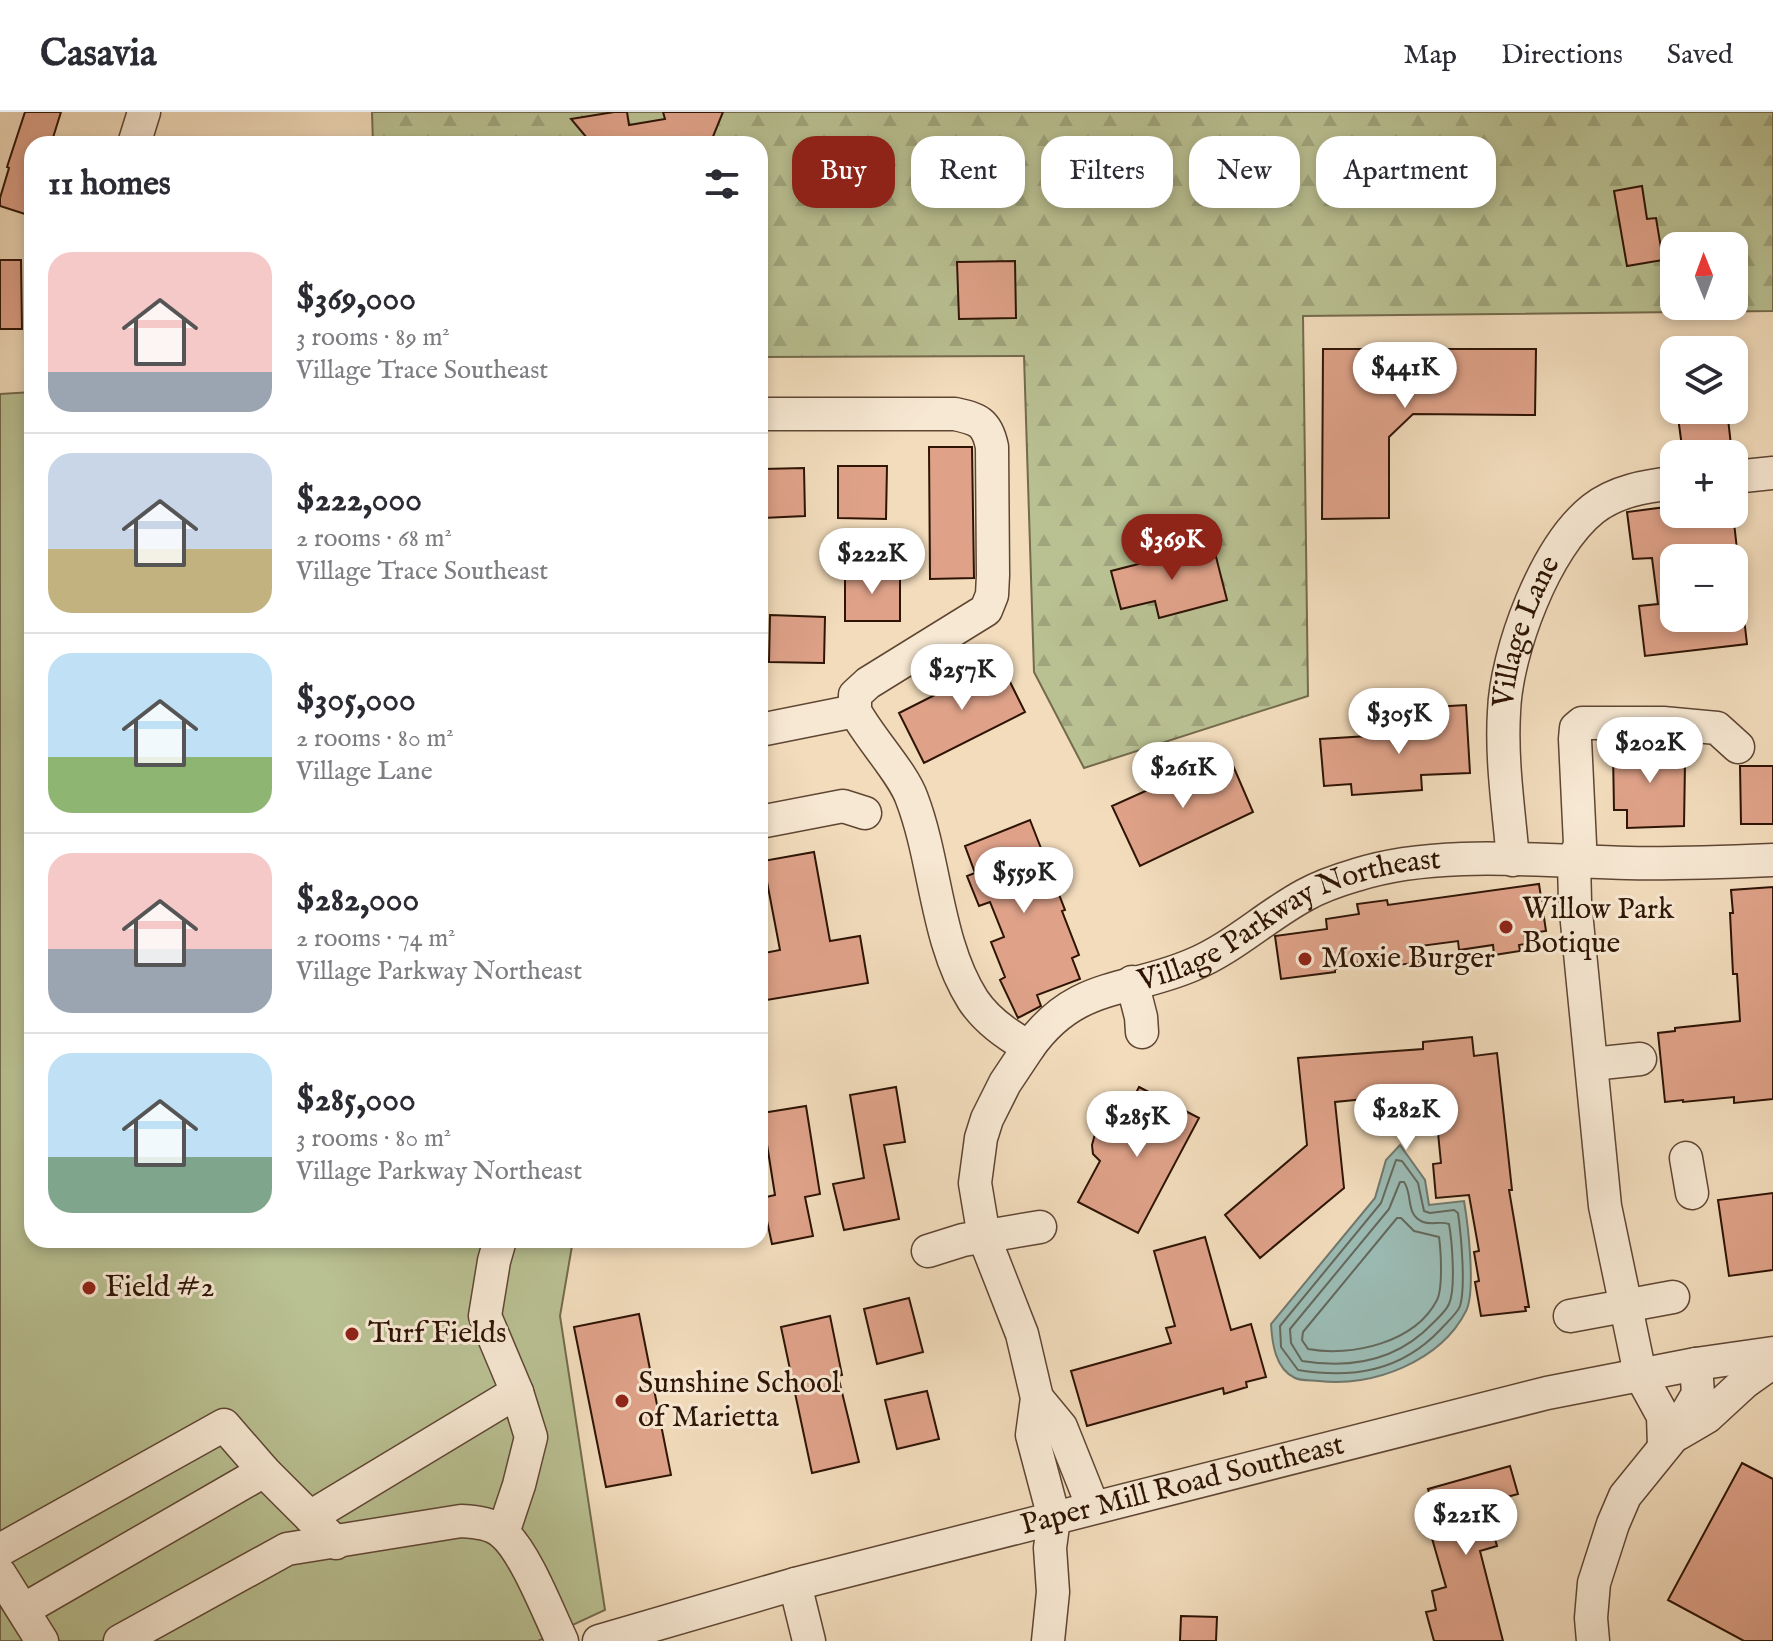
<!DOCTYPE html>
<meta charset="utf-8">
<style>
:root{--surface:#fff;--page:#f7f7f7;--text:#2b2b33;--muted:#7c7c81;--line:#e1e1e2;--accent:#8f2418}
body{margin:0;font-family:"IM FELL English",serif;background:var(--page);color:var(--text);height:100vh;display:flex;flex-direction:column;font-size:30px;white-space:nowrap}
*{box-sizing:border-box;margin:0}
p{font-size:26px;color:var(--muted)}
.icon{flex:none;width:44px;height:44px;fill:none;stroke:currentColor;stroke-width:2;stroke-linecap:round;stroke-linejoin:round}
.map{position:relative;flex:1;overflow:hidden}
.panel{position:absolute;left:24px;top:24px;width:744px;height:1112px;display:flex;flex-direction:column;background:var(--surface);border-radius:24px;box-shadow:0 4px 12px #0003}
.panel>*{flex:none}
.hud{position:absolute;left:792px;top:24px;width:760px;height:72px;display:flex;gap:16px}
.needle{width:52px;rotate:359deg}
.tools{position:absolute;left:1660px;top:120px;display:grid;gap:16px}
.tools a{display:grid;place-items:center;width:88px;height:88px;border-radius:16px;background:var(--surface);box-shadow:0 4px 12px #0003;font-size:40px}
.price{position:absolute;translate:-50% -68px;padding:0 18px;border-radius:28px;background:#fff;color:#222;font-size:26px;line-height:52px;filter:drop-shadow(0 2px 4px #0008)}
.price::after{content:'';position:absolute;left:50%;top:48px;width:24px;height:18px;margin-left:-12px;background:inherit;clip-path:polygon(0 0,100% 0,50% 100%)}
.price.on{background:var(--accent);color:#fff}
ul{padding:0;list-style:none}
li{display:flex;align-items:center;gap:24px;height:200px;padding:0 24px}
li+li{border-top:2px solid var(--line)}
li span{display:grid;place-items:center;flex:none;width:224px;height:160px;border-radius:24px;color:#555}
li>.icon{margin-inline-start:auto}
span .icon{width:96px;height:96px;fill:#fffc;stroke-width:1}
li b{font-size:34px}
h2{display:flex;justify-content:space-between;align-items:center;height:96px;padding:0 24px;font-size:34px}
.chip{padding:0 28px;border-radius:24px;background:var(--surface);box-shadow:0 4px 12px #0003;font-size:28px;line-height:72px}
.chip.on{background:var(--accent);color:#fff}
header{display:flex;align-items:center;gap:48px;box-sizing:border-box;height:112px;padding:0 40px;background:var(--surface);border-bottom:2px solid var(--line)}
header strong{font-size:38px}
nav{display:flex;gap:44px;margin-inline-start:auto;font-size:28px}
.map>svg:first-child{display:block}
</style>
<header>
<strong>Casavia</strong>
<nav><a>Map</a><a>Directions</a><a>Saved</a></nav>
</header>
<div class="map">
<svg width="1773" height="1529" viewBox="0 0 1773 1529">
<defs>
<pattern id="forest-firs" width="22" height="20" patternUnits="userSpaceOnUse" patternTransform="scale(2)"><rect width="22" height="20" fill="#b9c092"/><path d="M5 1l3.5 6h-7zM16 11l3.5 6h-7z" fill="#9fa47c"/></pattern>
</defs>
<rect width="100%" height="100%" fill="#f2dcbc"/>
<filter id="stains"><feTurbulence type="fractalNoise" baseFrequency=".0025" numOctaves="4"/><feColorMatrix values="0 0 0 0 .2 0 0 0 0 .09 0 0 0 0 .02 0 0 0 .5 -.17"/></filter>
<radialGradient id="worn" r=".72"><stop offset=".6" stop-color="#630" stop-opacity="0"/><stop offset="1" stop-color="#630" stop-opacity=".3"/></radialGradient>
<path fill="url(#forest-firs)" stroke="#746a4c" stroke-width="2" fill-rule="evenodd" d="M 372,0 L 1773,0 L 1773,199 L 1303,204 L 1308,584 L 1084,656 L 1034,560 L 1024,244 L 760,245 L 760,32 L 373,32 ZM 1674,134 L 1734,134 L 1734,194 L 1674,194 Z"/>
<path fill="#b9c092" stroke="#746a4c" stroke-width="2" d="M 32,280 L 32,1128 L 573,1128 L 560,1204 L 605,1498 L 538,1529 L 0,1529 L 0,282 Z"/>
<path fill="#9bbbb4" stroke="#6f786e" stroke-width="2" d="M 1400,1033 L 1425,1068 L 1429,1093 L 1464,1089 C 1468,1112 1476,1180 1466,1199 C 1441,1249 1372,1276 1319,1269 C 1312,1268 1301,1269 1295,1266 C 1275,1257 1272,1230 1271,1212 L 1375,1086 L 1386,1048 Z"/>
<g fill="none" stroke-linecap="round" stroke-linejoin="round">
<path stroke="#64685c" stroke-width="2" d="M 1396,1048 L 1402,1049 L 1418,1071 L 1424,1099 L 1430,1101 L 1454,1098 L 1458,1101 C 1461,1122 1466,1175 1460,1194 C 1457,1202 1446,1211 1440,1218 C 1401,1259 1353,1267 1298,1258 L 1281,1235 L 1280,1214 L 1381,1091 Z
M 1400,1070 L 1404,1070 C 1413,1082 1405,1103 1423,1110 C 1432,1113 1441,1109 1449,1112 C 1452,1129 1456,1177 1449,1192 C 1446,1199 1438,1206 1433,1211 C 1398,1248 1351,1257 1302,1249 L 1291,1231 L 1290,1217 L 1389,1097 Z
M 1397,1106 L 1401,1106 L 1414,1119 L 1439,1125 C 1441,1139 1443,1176 1437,1188 C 1415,1231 1351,1245 1308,1237 L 1302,1228 L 1303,1220 Z"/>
</g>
<path fill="#dfa289" stroke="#2e1405" stroke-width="2" d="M 25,0 L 61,0 L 51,32 L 32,32 L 32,90 L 28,103 L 0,94 L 0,86 L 9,56 L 7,55 Z
M 614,0 L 627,0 L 629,13 L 665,7 L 663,0 L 723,0 L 710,32 L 592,32 L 571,7 Z
M 1642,74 L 1647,107 L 1656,106 L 1663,148 L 1627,154 L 1614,79 Z
M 0,148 L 21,148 L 22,217 L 0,217 Z
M 1015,149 L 1016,206 L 959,207 L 957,150 Z
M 1323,237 L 1536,237 L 1535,303 L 1413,302 L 1389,325 L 1389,406 L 1322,407 Z
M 1677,298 L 1727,298 L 1732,342 L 1683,342 Z
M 929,335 L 972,335 L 974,466 L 930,467 Z
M 838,354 L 887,354 L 886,407 L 838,406 Z
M 804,356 L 805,404 L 760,406 L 760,357 Z
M 1674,394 L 1674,402 L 1733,402 L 1738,446 L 1674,446 L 1674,506 L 1744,506 L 1747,532 L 1645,544 L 1639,494 L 1658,492 L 1652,446 L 1633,447 L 1627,400 Z
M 1213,433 L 1227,488 L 1159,506 L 1155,489 L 1121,497 L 1111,459 Z
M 845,460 L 900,460 L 900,509 L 845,509 Z
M 770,503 L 825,505 L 824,551 L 769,550 Z
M 1000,550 L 1025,600 L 924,651 L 899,601 Z
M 1466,593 L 1470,661 L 1421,663 L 1422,678 L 1352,683 L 1351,672 L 1324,674 L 1320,627 L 1434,620 L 1433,595 Z
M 1627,630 L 1681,632 L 1681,650 L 1685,650 L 1684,714 L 1627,716 L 1627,698 L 1614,698 L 1613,641 L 1627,641 Z
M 1228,642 L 1253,700 L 1140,754 L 1112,694 Z
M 1740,654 L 1773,654 L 1773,712 L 1741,712 Z
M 1030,708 L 1065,798 L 1062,799 L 1079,843 L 1072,846 L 1080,867 L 1037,883 L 1041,894 L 1018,906 L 1000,868 L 1005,865 L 991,830 L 1004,825 L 990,790 L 979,794 L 967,764 L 975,761 L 965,734 Z
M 814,740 L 830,829 L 860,824 L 868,871 L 760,889 L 760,842 L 780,838 L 763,749 Z
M 1539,772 L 1546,819 L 1524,822 L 1525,832 L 1519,833 L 1520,839 L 1494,843 L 1493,833 L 1459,838 L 1458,829 L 1420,834 L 1423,850 L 1389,854 L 1388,846 L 1342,853 L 1343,855 L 1335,857 L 1335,860 L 1281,867 L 1275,824 L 1327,817 L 1326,807 L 1359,802 L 1357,792 L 1387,788 L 1388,793 Z
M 1773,775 L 1773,987 L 1734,991 L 1734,985 L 1683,990 L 1683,988 L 1665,990 L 1658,921 L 1675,919 L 1675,916 L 1740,909 L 1737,862 L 1733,862 L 1730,801 L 1733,801 L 1731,778 Z
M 1472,925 L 1474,944 L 1497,941 L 1512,1078 L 1509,1078 L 1529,1195 L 1525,1195 L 1526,1199 L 1481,1204 L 1475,1170 L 1479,1169 L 1474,1140 L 1479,1139 L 1469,1083 L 1436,1086 L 1433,1052 L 1441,1051 L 1437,1011 L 1410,1014 L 1406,983 L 1335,990 L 1344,1076 L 1260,1146 L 1225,1103 L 1307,1033 L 1298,946 L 1423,937 L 1423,930 Z
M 896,975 L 905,1030 L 884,1033 L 899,1107 L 844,1118 L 833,1072 L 864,1066 L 850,983 Z
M 1139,975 L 1199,1006 L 1138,1121 L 1078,1090 L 1100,1049 L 1093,1042 L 1092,1033 L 1095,1022 L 1109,1011 L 1120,1012 Z
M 806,994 L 820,1082 L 805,1085 L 813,1124 L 772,1132 L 762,1086 L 775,1083 L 762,1001 Z
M 1773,1081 L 1773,1158 L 1729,1164 L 1718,1088 Z
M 1205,1125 L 1231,1218 L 1251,1212 L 1266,1265 L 1246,1270 L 1247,1275 L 1224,1282 L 1223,1276 L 1087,1314 L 1071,1259 L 1171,1231 L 1166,1216 L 1175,1214 L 1154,1139 Z
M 909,1186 L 923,1240 L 877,1252 L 864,1197 Z
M 639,1202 L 671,1363 L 606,1375 L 574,1215 Z
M 830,1204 L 842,1263 L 838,1264 L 859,1350 L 812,1361 L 781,1215 Z
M 927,1279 L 939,1327 L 897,1337 L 885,1288 Z
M 1742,1351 L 1773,1367 L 1773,1529 L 1744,1529 L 1668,1488 Z
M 1510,1354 L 1518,1382 L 1485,1391 L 1497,1434 L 1480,1439 L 1503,1529 L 1434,1529 L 1426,1500 L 1436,1498 L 1432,1479 L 1446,1475 L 1431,1423 L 1440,1420 L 1428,1377 Z
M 1181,1504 L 1217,1505 L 1216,1529 L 1180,1529 Z"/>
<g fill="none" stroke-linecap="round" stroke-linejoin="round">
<defs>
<g id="minor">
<path d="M 134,32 L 144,0"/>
<path id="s1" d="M 760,302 L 955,302 C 978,307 987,310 992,335 L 993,463 L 992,483 L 986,498 L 868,571 L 855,583 L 855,599 C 870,627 903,661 912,687 C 936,750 936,830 973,888 C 987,909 1007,923 1029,935 C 1076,869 1127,881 1192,853 C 1233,836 1266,804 1305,783 C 1321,774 1339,768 1356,763 C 1436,737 1544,749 1628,751 C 1676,752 1725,750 1773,748"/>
<path d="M 1734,365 L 1773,361"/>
<path d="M 760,618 L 855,599"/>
<path d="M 760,710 L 843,694 L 865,701"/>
<path id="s2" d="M 1513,748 C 1509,699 1501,649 1504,600 C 1506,540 1545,435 1593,397 C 1616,379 1646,374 1674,371"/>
<path d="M 1132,870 L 1141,905 L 1142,920"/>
<path d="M 1029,935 L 1005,971 L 987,1007 L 981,1026 L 975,1071 L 984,1125 L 1022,1222 L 1037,1286 L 1032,1323 L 1054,1406 L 1050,1436 L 1053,1480 L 1048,1529"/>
<path d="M 1592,952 L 1640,947"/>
<path d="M 1686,1046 L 1692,1081"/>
<path d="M 500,1128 L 494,1149 L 485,1204 L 517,1280 L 531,1325 L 519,1373 L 503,1421"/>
<path d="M 928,1139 L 963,1128 L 1040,1115"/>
<path d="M 1570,1204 L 1673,1185"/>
<path d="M 1037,1286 L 1061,1315 L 1093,1395"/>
<path d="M 1678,1322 L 1707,1305 L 1745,1270 L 1773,1250"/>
<path d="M 1664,1335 L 1663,1304 L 1640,1262 L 1605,1094 L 1575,790 L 1574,749 L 1580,732 L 1575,627 L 1576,616 L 1582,611 L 1663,611 L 1717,616 L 1738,635"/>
<path d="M 310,1405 L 517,1280"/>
<path d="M 0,1438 L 224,1313 L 264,1359 L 336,1431"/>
<path d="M 0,1462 L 42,1529"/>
<path d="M 795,1472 L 809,1529"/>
<path d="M 23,1498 L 264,1359"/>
<path d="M 120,1529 L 287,1437 L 461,1409 C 476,1410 492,1411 504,1422 C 526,1442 548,1500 562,1529"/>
<path id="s3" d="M 599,1529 L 795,1472 L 1547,1281 L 1696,1252 L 1773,1241"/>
<path d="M 1593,1529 L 1591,1506 L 1594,1471 L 1613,1412 L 1625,1384 L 1672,1326 L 1698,1282 L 1696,1252"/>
</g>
</defs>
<use href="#minor" stroke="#5f4633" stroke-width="35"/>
<use href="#minor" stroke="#f7e8d3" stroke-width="32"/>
</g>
<g fill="#8f2418" stroke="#f7e8d3" stroke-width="3">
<circle cx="1506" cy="815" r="8"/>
<circle cx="1305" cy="847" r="8"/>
<circle cx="89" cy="1176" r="8"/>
<circle cx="352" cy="1222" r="8"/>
<circle cx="622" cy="1289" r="8"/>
</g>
<g text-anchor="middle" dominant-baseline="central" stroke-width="6" stroke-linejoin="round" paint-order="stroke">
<g font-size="30" fill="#2e1405" stroke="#f7e8d3">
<text stroke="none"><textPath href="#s2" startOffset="232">Village Lane</textPath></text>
<text stroke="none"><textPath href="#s1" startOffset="1272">Village Parkway Northeast</textPath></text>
<text stroke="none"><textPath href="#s3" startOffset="604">Paper Mill Road Southeast</textPath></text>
</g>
<g font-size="30" fill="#2e1405" stroke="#f7e8d3" text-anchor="start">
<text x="1522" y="798">Willow Park<tspan x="1522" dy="34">Botique</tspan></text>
<text x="1321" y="847">Moxie Burger</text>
<text x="105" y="1176">Field #2</text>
<text x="368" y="1222">Turf Fields</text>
<text x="638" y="1272">Sunshine School<tspan x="638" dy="34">of Marietta</tspan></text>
</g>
</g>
<rect width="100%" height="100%" filter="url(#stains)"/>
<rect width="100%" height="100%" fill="url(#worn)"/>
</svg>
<div class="tools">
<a><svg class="needle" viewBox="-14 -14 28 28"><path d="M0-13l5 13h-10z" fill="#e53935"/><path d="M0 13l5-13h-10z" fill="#7c7c81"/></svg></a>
<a><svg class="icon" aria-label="layers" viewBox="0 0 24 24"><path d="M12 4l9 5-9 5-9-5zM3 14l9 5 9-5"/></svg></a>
<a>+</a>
<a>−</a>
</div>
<b class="price" style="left:1405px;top:298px">$441K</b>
<b class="price on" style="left:1172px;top:470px">$369K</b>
<b class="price" style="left:872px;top:484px">$222K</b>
<b class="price" style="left:962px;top:600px">$257K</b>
<b class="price" style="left:1399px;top:644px">$305K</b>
<b class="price" style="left:1650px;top:673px">$202K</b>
<b class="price" style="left:1183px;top:698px">$261K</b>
<b class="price" style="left:1024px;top:803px">$559K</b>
<b class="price" style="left:1406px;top:1040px">$282K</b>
<b class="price" style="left:1137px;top:1047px">$285K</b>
<b class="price" style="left:1466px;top:1445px">$221K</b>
<div class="hud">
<a class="chip on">Buy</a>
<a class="chip">Rent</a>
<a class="chip">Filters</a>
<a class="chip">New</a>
<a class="chip">Apartment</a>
</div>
<section class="panel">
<h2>11 homes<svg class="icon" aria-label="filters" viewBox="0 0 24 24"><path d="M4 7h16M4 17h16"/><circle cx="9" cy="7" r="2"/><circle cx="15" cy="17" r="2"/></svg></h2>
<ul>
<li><span style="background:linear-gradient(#f6c9c9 75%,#9aa5b1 0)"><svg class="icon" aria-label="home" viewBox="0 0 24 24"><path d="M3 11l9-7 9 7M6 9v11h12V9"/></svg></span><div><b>$369,000</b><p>3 rooms · 89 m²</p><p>Village Trace Southeast</p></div></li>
<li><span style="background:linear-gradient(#c9d6e8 60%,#c2b280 0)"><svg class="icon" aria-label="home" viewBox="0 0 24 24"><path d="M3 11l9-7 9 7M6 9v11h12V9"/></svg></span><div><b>$222,000</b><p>2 rooms · 68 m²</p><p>Village Trace Southeast</p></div></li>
<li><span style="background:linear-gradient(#bfe0f5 65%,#8fb573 0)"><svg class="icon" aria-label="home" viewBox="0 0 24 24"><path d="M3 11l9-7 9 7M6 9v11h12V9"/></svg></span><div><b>$305,000</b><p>2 rooms · 80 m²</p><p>Village Lane</p></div></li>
<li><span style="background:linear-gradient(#f6c9c9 60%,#9aa5b1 0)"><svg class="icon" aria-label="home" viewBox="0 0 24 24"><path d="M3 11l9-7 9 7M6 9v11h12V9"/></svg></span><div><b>$282,000</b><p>2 rooms · 74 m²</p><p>Village Parkway Northeast</p></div></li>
<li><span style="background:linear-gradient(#bfe0f5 65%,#7fa58c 0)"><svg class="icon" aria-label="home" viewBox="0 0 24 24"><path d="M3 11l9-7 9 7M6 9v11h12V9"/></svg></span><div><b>$285,000</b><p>3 rooms · 80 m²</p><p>Village Parkway Northeast</p></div></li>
</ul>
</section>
</div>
